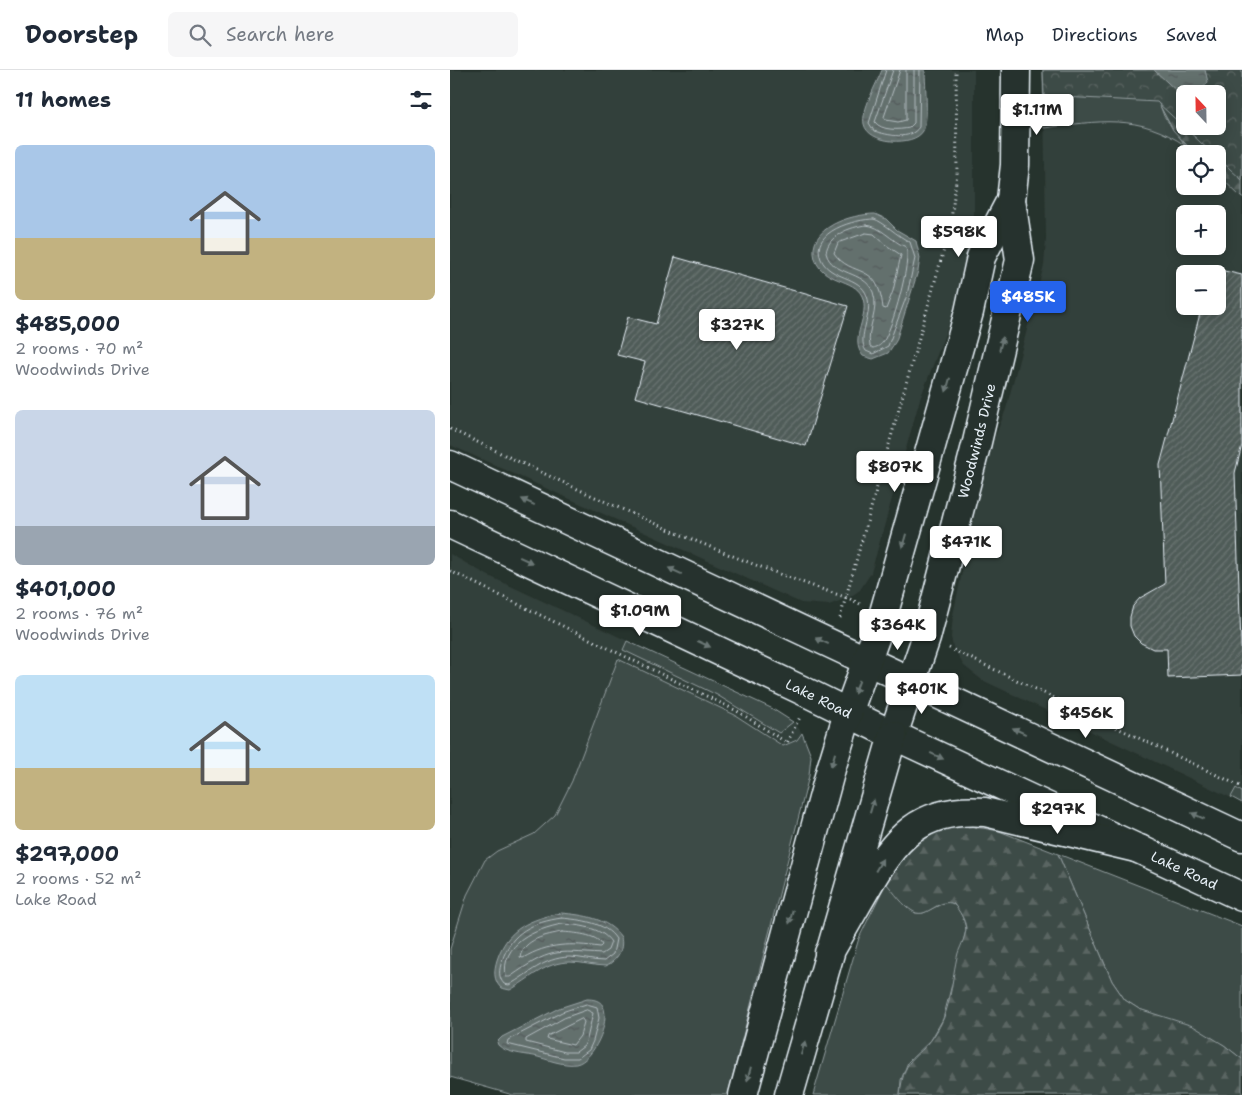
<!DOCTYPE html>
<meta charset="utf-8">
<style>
:root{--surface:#fff;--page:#f6f6f7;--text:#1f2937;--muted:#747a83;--line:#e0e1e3;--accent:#2563eb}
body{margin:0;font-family:"Shantell Sans",sans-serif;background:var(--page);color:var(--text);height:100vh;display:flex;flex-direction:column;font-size:19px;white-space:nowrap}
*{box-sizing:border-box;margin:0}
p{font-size:16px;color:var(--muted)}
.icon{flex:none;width:28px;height:28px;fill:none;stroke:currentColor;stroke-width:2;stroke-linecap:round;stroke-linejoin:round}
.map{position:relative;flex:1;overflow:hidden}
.sheet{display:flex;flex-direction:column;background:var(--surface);width:450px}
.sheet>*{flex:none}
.needle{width:32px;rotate:338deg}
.fabs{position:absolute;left:726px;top:15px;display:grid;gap:10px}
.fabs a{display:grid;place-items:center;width:50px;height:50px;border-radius:8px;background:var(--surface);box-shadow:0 2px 12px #0003;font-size:25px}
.price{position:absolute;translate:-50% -42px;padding:0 11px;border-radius:5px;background:#fff;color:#222;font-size:16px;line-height:32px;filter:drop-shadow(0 1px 2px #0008)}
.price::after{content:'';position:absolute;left:50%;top:30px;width:15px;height:11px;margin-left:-8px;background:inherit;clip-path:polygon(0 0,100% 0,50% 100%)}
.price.current{background:var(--accent);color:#fff}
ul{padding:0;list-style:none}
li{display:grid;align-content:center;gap:10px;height:265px;padding:0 15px}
li span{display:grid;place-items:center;height:155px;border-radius:8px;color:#555}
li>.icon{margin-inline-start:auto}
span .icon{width:90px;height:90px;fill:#fffc;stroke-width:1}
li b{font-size:21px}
h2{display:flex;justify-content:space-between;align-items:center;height:60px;padding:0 15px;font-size:21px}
header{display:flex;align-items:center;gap:30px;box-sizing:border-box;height:70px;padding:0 25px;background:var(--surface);border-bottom:1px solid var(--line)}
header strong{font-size:24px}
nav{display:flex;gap:28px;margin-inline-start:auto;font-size:18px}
.search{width:350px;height:45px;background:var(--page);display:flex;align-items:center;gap:12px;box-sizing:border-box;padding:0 18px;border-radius:8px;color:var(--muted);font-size:19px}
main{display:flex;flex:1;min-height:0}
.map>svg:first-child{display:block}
</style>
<header>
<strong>Doorstep</strong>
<div class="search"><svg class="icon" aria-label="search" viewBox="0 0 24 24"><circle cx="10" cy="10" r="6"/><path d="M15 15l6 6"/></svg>Search here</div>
<nav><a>Map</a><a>Directions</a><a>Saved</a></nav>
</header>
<main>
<section class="sheet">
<h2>11 homes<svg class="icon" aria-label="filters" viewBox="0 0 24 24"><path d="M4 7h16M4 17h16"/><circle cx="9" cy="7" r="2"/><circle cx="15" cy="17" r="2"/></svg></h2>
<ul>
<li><span style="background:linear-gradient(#a9c7e8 60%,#c2b280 0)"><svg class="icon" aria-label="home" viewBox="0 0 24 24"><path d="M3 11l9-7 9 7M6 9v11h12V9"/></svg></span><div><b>$485,000</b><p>2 rooms · 70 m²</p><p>Woodwinds Drive</p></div></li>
<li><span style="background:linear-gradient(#c9d6e8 75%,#9aa5b1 0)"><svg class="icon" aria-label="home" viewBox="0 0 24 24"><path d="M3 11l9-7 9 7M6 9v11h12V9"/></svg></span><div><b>$401,000</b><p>2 rooms · 76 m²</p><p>Woodwinds Drive</p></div></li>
<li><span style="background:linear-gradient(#bfe0f5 60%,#c2b280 0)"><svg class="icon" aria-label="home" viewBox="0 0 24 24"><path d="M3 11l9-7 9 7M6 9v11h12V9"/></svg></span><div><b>$297,000</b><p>2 rooms · 52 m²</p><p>Lake Road</p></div></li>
</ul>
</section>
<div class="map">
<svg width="792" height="1025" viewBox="0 0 792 1025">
<defs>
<pattern id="forest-firs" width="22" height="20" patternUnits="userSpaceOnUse" patternTransform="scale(1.25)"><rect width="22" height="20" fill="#3e4b47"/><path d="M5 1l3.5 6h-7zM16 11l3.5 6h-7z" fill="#5a6562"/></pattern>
<pattern id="park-crowns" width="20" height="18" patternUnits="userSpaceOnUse" patternTransform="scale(1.25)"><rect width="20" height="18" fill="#3e4b47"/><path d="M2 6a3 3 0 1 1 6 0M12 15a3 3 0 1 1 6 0" fill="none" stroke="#5a6562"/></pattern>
<pattern id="water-ripples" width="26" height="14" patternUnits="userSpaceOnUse" patternTransform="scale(1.25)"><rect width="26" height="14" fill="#636f6d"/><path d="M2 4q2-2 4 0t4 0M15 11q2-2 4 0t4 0" fill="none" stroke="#535a5a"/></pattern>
<pattern id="building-hatch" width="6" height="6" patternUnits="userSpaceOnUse" patternTransform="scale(1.25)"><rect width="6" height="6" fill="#505c59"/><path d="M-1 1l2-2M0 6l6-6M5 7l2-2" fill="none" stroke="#697472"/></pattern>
</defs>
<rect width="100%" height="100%" fill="#26332d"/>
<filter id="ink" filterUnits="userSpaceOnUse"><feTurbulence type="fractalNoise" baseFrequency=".02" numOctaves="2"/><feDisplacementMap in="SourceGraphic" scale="10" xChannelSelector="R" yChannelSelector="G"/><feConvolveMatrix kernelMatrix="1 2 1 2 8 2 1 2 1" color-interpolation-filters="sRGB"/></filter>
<g filter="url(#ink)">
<path fill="#333f3a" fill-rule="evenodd" d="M 0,0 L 524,0 L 524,170 L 514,215 L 470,329 L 421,503 L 410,520 L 400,527 L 379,535 L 351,533 L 0,375 Z
M 594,26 L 707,32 L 763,84 L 735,84 L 735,116 L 768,116 L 768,88 L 792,110 L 792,733 L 532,610 L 514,596 L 503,577 L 501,567 L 503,545 L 536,389 L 556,339 L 594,195 L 596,169 ZM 735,144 L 768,144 L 768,176 L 735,176 ZM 735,204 L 768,204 L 768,236 L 735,236 Z
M 0,484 L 37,505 L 329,642 L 345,653 L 355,668 L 361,686 L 359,706 L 278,1025 L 0,986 Z"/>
<path fill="#3e4b47" stroke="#939ea0" d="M 593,0 L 697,0 L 714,46 L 736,76 C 689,43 648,51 594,58 Z
M 177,571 L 321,638 L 343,652 L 329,663 L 267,625 L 173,580 Z
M 168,589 L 285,645 L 333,676 L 347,670 L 352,663 L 361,686 L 359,706 L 278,1025 L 63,1025 L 0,1007 L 0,879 L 17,825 L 35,790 L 47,781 L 84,764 L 105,745 L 122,711 Z
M 786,718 L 792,722 L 792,733 L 781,727 Z
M 608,784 L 792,856 L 792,989 L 774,975 L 711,947 L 689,939 L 675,930 L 662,911 Z
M 436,813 L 465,843 L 473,843 L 498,831 C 509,836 514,848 516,860 L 493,949 L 481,970 L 458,992 L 451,1010 L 450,1025 L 363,1025 L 409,868 Z"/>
<path fill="url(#forest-firs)" stroke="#939ea0" d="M 792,0 L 792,128 L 768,105 L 768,84 L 745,84 L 723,60 L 703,23 L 735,56 L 768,56 L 768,24 Z
M 516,755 L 549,761 L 608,784 L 662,911 L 675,930 L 689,939 L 743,956 L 774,975 L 792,989 L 792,1025 L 450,1025 C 454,981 470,991 487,961 C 502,937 501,910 508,883 C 511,875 516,866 516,858 C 515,849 509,841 504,834 C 488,827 478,849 464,842 C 453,836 444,822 436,813 C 454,780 477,759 516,755 Z"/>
<path fill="url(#park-crowns)" stroke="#939ea0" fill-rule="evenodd" d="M 593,0 L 792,0 L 792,110 L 768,88 L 768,84 L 763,84 L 707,32 L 594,26 ZM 735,24 L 768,24 L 768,56 L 735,56 Z"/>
<path fill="url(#water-ripples)" stroke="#98a3a5" d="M 432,0 L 475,0 C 475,15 479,49 473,61 C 464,77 418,74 414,54 C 411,41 427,13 432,0 Z
M 704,0 L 755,0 L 758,12 L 749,23 L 735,25 L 730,24 Z
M 425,144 L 436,149 L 447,160 L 466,171 L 470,188 L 468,201 L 446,271 L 438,283 L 423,289 L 413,286 C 398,268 421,246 412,226 C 404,208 373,213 365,189 C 356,157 402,144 425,144 Z
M 111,843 C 134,845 157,848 171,867 C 174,880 167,890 156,896 C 144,896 132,892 120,892 C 95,892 80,909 60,920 L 51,918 C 43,910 44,900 47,890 C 57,858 81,849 111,843 Z
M 137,929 C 143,929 150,930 153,936 C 161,952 143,991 126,994 C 113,996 97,989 84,986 C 73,984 56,983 48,975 L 47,972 L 52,967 L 109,938 Z"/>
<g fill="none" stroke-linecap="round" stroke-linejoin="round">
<path stroke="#b3bdc0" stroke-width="1" d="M 436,0 L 419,53 L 424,61 C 438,65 460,71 469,57 L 470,0
M 443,0 L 425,52 C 431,61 450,60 459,58 L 464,53 L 464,0
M 450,0 L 434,47 L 436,50 L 448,52 L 456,50 L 456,0
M 424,149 C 434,152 447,166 460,172 L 465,188 L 457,225 L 438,276 L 423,284 L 416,281 C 406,267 424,244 417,226 C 410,205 380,210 371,189 C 359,161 406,149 424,149 Z
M 416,155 C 431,156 441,171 456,177 C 462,190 442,260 433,272 C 430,276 427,277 423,278 L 420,276 C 416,258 430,241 423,222 C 414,200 382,206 376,183 C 378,165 400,157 416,155 Z
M 416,163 L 424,164 L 436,175 L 451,185 L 443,221 L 436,239 L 433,238 C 428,190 402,209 384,183 L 388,173 Z
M 112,848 C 131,850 155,852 166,869 L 163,884 L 154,891 C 142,891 131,887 119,887 C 93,888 79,904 59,915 L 54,914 C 48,907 49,900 52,891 C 61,862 83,852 112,848 Z
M 112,854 C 128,855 151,857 161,872 L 158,880 L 152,884 C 104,881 101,878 60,907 L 56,907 C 50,873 86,859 112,854 Z
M 112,862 C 124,863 147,864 152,875 L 150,877 C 121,873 98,873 73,888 L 70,887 C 74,869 96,865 112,862 Z
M 137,934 L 147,937 L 149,948 L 143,971 L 139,980 L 128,988 L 114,988 L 57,974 L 58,970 L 112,942 Z
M 137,940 L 143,943 L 137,969 L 134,976 L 126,982 L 115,982 L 76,972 L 76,969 L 114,948 Z
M 132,949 L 134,952 L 130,966 L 123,975 L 97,969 L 98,966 Z"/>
</g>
<path fill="url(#building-hatch)" stroke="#e8f1f8" d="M 225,187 L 398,236 L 356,376 L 185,327 L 195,292 L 167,285 L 178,247 L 206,254 Z
M 761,198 L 792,205 L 792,375 L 785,403 L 792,605 L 718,608 L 717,579 L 703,579 L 691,573 L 684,566 L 680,556 L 680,547 L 683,536 L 690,528 L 715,514 L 710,395 L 752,236 L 768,236 L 768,204 L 760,204 Z"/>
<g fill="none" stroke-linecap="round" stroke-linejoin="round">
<defs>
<g id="secondary">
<path d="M 0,395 L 792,767"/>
<path id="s1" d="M 0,454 L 360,624 L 443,665 L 792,827"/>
<path d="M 398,643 L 433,546 L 519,242 L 531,187 L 561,130"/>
<path id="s2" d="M 443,665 L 476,568 L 527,372 L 570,190 L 561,130 L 565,95 L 566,0"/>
</g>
<path id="highway" d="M 379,883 C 391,862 403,841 415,820 C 445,768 470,737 535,742 L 690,779
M 293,1025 L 381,699 L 398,643
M 339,1025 L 443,665"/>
</defs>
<use href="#secondary" stroke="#e8f1f8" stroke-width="31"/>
<use href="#highway" stroke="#e8f1f8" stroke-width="31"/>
<path stroke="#e8f1f8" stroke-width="3" stroke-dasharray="1 4" stroke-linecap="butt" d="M 0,359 C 130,421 261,483 398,528 L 410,534
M 0,501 L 287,641 L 337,673 L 350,647
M 390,548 L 500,158 L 507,103 L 506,0
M 499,578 L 792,717"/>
<use href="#secondary" stroke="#26332d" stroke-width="28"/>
<use href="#highway" stroke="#26332d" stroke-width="28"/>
</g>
<defs><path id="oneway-solid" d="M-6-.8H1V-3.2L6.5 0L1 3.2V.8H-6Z" transform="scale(1.25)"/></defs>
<g fill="#6a7674">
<use href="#oneway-solid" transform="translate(551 274) rotate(-76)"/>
<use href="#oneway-solid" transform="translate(498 315) rotate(106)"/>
<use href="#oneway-solid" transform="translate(78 432) rotate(-155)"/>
<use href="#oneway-solid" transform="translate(454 471) rotate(106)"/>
<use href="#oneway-solid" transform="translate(76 490) rotate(25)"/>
<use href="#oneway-solid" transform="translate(225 501) rotate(-155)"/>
<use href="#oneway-solid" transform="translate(372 571) rotate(-155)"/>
<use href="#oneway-solid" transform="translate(254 574) rotate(25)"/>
<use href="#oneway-solid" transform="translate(407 617) rotate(110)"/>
<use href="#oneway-solid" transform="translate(569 661) rotate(-155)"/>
<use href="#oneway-solid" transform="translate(487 686) rotate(25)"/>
<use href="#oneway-solid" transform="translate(383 690) rotate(106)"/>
<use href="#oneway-solid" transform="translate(422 736) rotate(-74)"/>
<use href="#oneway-solid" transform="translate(748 746) rotate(-155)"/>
<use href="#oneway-solid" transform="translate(429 795) rotate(-60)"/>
<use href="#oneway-solid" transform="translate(341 847) rotate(105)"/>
<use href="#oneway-solid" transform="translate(353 978) rotate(-74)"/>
<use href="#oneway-solid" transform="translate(299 1004) rotate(105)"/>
</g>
</g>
<g text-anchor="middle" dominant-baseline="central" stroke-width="5" stroke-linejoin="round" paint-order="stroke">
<g font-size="14" fill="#e8f1f8" stroke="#26332d">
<text stroke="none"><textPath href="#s2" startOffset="306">Woodwinds Drive</textPath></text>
<text stroke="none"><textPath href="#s1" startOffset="408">Lake Road</textPath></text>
<text stroke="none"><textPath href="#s1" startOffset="812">Lake Road</textPath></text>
</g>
</g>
</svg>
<div class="fabs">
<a><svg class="needle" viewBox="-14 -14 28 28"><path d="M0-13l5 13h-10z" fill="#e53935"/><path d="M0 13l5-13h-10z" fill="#747a83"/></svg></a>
<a><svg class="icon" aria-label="locate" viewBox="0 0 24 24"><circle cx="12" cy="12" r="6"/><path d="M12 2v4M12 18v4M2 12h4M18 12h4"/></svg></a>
<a>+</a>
<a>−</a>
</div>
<b class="price" style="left:587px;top:66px">$1.11M</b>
<b class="price" style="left:509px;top:188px">$598K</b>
<b class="price current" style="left:578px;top:253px">$485K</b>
<b class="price" style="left:287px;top:281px">$327K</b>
<b class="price" style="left:445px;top:423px">$807K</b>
<b class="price" style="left:516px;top:498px">$471K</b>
<b class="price" style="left:190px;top:567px">$1.09M</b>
<b class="price" style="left:448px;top:581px">$364K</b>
<b class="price" style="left:472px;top:645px">$401K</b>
<b class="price" style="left:636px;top:669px">$456K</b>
<b class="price" style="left:608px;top:765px">$297K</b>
</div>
</main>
